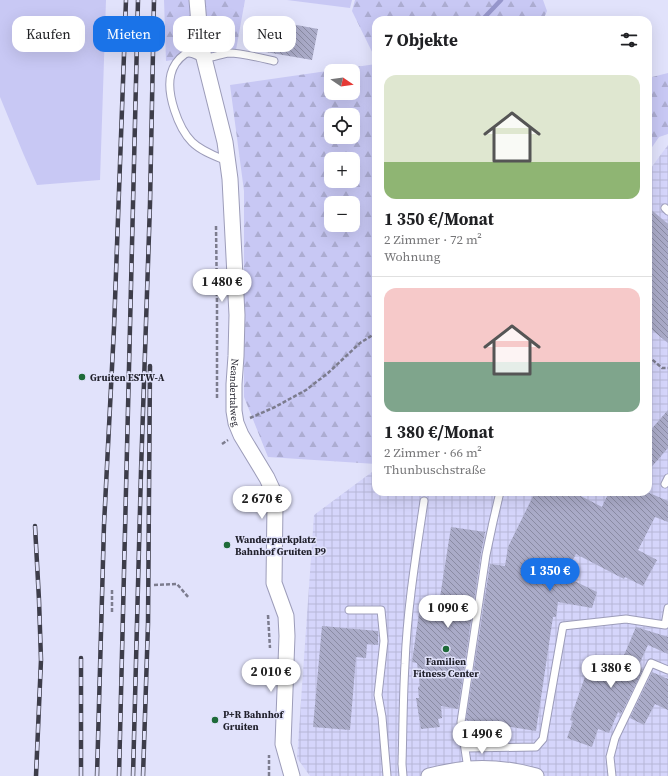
<!DOCTYPE html>
<html lang="de">
<meta charset="utf-8">
<style>
:root{--surface:#fff;--page:#f2f2f2;--text:#202124;--muted:#757577;--line:#e0e0e0;--accent:#1a73e8}
body{margin:0;font-family:"Source Serif 4",serif;background:var(--page);color:var(--text);height:100vh;display:flex;flex-direction:column;font-size:15px;white-space:nowrap}
*{box-sizing:border-box;margin:0}
p{font-size:13px;color:var(--muted)}
.icon{flex:none;width:22px;height:22px;fill:none;stroke:currentColor;stroke-width:2;stroke-linecap:round;stroke-linejoin:round}
.map{position:relative;flex:1;overflow:hidden}
.side{position:absolute;left:372px;top:16px;width:280px;height:480px;display:flex;flex-direction:column;background:var(--surface);border-radius:12px;box-shadow:0 4px 16px #0002}
.side>*{flex:none}
.banner{position:absolute;left:12px;top:16px;width:300px;height:36px;display:flex;gap:8px}
.needle{width:26px;rotate:103deg}
.fabs{position:absolute;left:324px;top:64px;display:grid;gap:8px}
.fabs a{display:grid;place-items:center;width:36px;height:36px;border-radius:8px;background:var(--surface);box-shadow:0 4px 16px #0002;font-size:20px}
.price{position:absolute;translate:-50% -34px;padding:0 9px;border-radius:14px;background:#fff;color:#222;font-size:13px;line-height:26px;filter:drop-shadow(0 1px 2px #0008)}
.price::after{content:'';position:absolute;left:50%;top:24px;width:12px;height:9px;margin-left:-6px;background:inherit;clip-path:polygon(0 0,100% 0,50% 100%)}
.price.active{background:var(--accent);color:#fff}
ul{padding:0;list-style:none}
li{display:grid;align-content:center;gap:8px;height:212px;padding:0 12px}
li+li{border-top:1px solid var(--line)}
li span{display:grid;place-items:center;height:124px;border-radius:12px;color:#555}
li>.icon{margin-inline-start:auto}
span .icon{width:72px;height:72px;fill:#fffc;stroke-width:1}
li b{font-size:17px}
h2{display:flex;justify-content:space-between;align-items:center;height:48px;padding:0 12px;font-size:17px}
.pill{padding:0 14px;border-radius:12px;background:var(--surface);box-shadow:0 4px 16px #0002;font-size:14px;line-height:36px}
.pill.active{background:var(--accent);color:#fff}
.map>svg:first-child{display:block}
</style>
<div class="map">
<svg width="668" height="776" viewBox="0 0 668 776">
<defs>
<pattern id="industrial-grid" width="8" height="8" patternUnits="userSpaceOnUse"><rect width="8" height="8" fill="#d5d5fb"/><path d="M0 4h8M4 0v8" fill="none" stroke="#b7b7d7"/></pattern>
<pattern id="forest-firs" width="22" height="20" patternUnits="userSpaceOnUse"><rect width="22" height="20" fill="#c8c8f4"/><path d="M5 1l3.5 6h-7zM16 11l3.5 6h-7z" fill="#acacd1"/></pattern>
<pattern id="building-back-hatch" width="6" height="6" patternUnits="userSpaceOnUse"><rect width="6" height="6" fill="#aaabc8"/><path d="M-1 5l2 2M0 0l6 6M5-1l2 2" fill="none" stroke="#8a8ba3"/></pattern>
</defs>
<rect width="100%" height="100%" fill="#e1e2fb"/>
<path fill="url(#industrial-grid)" d="M 668,145 L 668,776 L 310,776 L 297,758 L 314,515 L 376,469 L 376,492 L 648,492 L 648,172 Z"/>
<path fill="url(#forest-firs)" fill-rule="evenodd" d="M 164,0 L 245,0 L 236,50 L 166,61 Z
M 355,0 L 543,0 L 547,11 L 543,20 L 376,20 L 376,60 L 352,11 Z
M 376,64 L 376,464 L 268,457 L 244,397 L 244,191 L 230,85 ZM 331,71 L 353,71 L 353,93 L 331,93 ZM 331,115 L 353,115 L 353,137 L 331,137 ZM 331,159 L 353,159 L 353,181 L 331,181 ZM 331,203 L 353,203 L 353,225 L 331,225 Z
M 668,73 L 668,134 L 659,137 L 648,153 L 648,78 Z"/>
<path fill="#c8c8f4" d="M 0,0 L 106,0 L 100,180 L 37,185 L 23,153 L 0,97 Z
M 287,0 L 352,0 L 350,8 Z"/>
<g fill="none" stroke-linecap="round" stroke-linejoin="round">
<path stroke="#9696cb" stroke-width="4.5" d="M 482,20 L 501,0"/>
</g>
<path fill="url(#building-back-hatch)" d="M 254,17 L 318,29 L 312,60 L 248,49 Z
M 648,207 L 668,224 L 668,343 L 651,329 L 651,328 L 648,326 Z
M 668,410 L 668,448 L 648,471 L 648,433 Z
M 535,492 L 573,492 L 602,507 L 609,492 L 647,492 L 668,501 L 668,522 L 655,517 L 638,550 L 657,560 L 643,586 L 625,577 L 624,579 L 576,554 L 564,576 L 597,592 L 592,608 L 558,602 L 556,617 L 553,617 L 536,731 L 466,720 L 490,564 L 505,566 L 508,547 Z
M 451,527 L 485,532 L 481,554 L 458,709 L 441,706 L 442,718 L 438,719 L 440,727 L 421,729 L 416,698 L 419,698 L 418,687 L 420,686 L 417,663 L 412,662 L 419,613 L 437,616 Z
M 322,626 L 378,631 L 378,645 L 367,644 L 366,658 L 356,657 L 350,730 L 313,727 Z
M 636,627 L 668,637 L 668,654 L 648,645 L 638,667 L 643,669 L 621,714 L 618,712 L 609,733 L 598,729 L 592,747 L 567,738 L 573,721 L 570,720 L 589,665 L 609,671 L 611,664 L 619,667 Z
M 652,672 L 668,679 L 668,710 L 655,704 L 644,725 L 630,718 Z"/>
<g fill="none" stroke-linecap="round" stroke-linejoin="round">
<defs>
<path id="lane" d="M 227,161 C 215,156 201,151 192,142 C 178,128 166,93 171,74 C 173,66 178,59 185,54 C 192,50 198,58 205,58 C 212,58 221,54 229,53 C 242,53 261,58 274,61
M 665,208 L 668,211
M 665,484 L 668,478
M 349,610 L 381,610 L 384,641 L 378,695 L 382,717 L 387,776
M 465,748 L 536,747 L 543,739 L 563,626 L 626,619 L 665,625 L 668,608
M 468,769 L 461,722 L 486,555 L 493,522 L 500,492
M 403,776 L 402,764 C 403,731 403,697 405,664 C 407,610 416,555 424,501
M 612,776 L 610,757 L 615,738 L 651,663 L 668,670"/>
<g id="street">
<path id="s1" d="M 197,0 L 200,36 L 204,58 L 225,142 L 230,179 L 237,315 L 236,356 L 234,384 L 234,411 L 236,423 L 241,435 L 267,478 L 273,491 L 275,504 L 274,583 L 286,616 L 287,636 L 283,744 L 292,776"/>
<path d="M 429,776 C 442,773 455,770 468,769 C 491,767 514,770 536,776"/>
</g>
</defs>
<use href="#lane" stroke="#9c9cb9" stroke-width="9"/>
<use href="#street" stroke="#9c9cb9" stroke-width="17"/>
<path stroke="#7c7c8e" stroke-width="2.5" stroke-dasharray="4 2" stroke-linecap="butt" d="M 216,226 L 217,305 L 217,399
M 648,356 L 662,368 L 668,368
M 250,418 L 275,407 L 306,390 L 328,373 L 360,343 L 376,333
M 222,444 L 228,440
M 154,585 L 177,584 L 189,598
M 112,612 L 112,588
M 268,615 L 270,648
M 269,776 L 269,755"/>
<use href="#lane" stroke="#fff" stroke-width="7"/>
<use href="#street" stroke="#fff" stroke-width="15"/>
<defs>
<path id="rail" d="M 35,526 L 39,600 L 41,660 L 36,776
M 81,776 L 81,658
M 97,776 L 104,525 L 114,328 L 126,0
M 119,776 L 138,0
M 133,776 L 141,471 L 150,204 L 154,0
M 143,776 L 148,624 L 150,366"/>
</defs>
<use href="#rail" stroke="#3d3d4a" stroke-width="4.5"/>
<use href="#rail" stroke="#e1e2fb" stroke-width="3" stroke-dasharray="9" stroke-linecap="butt"/>
</g>
<g fill="#1e6a39" stroke="#e1e2fb" stroke-width="1.5">
<circle cx="82" cy="377" r="4"/>
<circle cx="227" cy="545" r="4"/>
<circle cx="446" cy="649" r="4"/>
<circle cx="215" cy="720" r="4"/>
</g>
<g text-anchor="middle" dominant-baseline="central" stroke-width="3" stroke-linejoin="round" paint-order="stroke">
<g font-size="10" font-weight="bold" fill="#21212c" stroke="#e1e2fb" text-anchor="start">
<text x="90" y="377">Gruiten ESTW-A</text>
<text x="235" y="539">Wanderparkplatz<tspan x="235" dy="12">Bahnhof Gruiten P9</tspan></text>
<text x="446" y="661" text-anchor="middle">Familien<tspan x="446" dy="12">Fitness Center</tspan></text>
<text x="223" y="714">P+R Bahnhof<tspan x="223" dy="12">Gruiten</tspan></text>
</g>
<g font-size="10" fill="#21212c" stroke="#e1e2fb">
<text stroke="none"><textPath href="#s1" startOffset="396">Neandertalweg</textPath></text>
</g>
</g>
</svg>
<div class="fabs">
<a><svg class="needle" viewBox="-14 -14 28 28"><path d="M0-13l5 13h-10z" fill="#e53935"/><path d="M0 13l5-13h-10z" fill="#757577"/></svg></a>
<a><svg class="icon" aria-label="locate" viewBox="0 0 24 24"><circle cx="12" cy="12" r="6"/><path d="M12 2v4M12 18v4M2 12h4M18 12h4"/></svg></a>
<a>+</a>
<a>−</a>
</div>
<b class="price" style="left:222px;top:303px">1 480 €</b>
<b class="price" style="left:262px;top:520px">2 670 €</b>
<b class="price active" style="left:550px;top:592px">1 350 €</b>
<b class="price" style="left:448px;top:629px">1 090 €</b>
<b class="price" style="left:611px;top:689px">1 380 €</b>
<b class="price" style="left:271px;top:693px">2 010 €</b>
<b class="price" style="left:482px;top:755px">1 490 €</b>
<div class="banner">
<a class="pill">Kaufen</a>
<a class="pill active">Mieten</a>
<a class="pill">Filter</a>
<a class="pill">Neu</a>
</div>
<section class="side">
<h2>7 Objekte<svg class="icon" aria-label="filters" viewBox="0 0 24 24"><path d="M4 7h16M4 17h16"/><circle cx="9" cy="7" r="2"/><circle cx="15" cy="17" r="2"/></svg></h2>
<ul>
<li><span style="background:linear-gradient(#dfe7d0 70%,#8fb573 0)"><svg class="icon" aria-label="home" viewBox="0 0 24 24"><path d="M3 11l9-7 9 7M6 9v11h12V9"/></svg></span><div><b>1 350 €/Monat</b><p>2 Zimmer · 72 m²</p><p>Wohnung</p></div></li>
<li><span style="background:linear-gradient(#f6c9c9 60%,#7fa58c 0)"><svg class="icon" aria-label="home" viewBox="0 0 24 24"><path d="M3 11l9-7 9 7M6 9v11h12V9"/></svg></span><div><b>1 380 €/Monat</b><p>2 Zimmer · 66 m²</p><p>Thunbuschstraße</p></div></li>
</ul>
</section>
</div>
